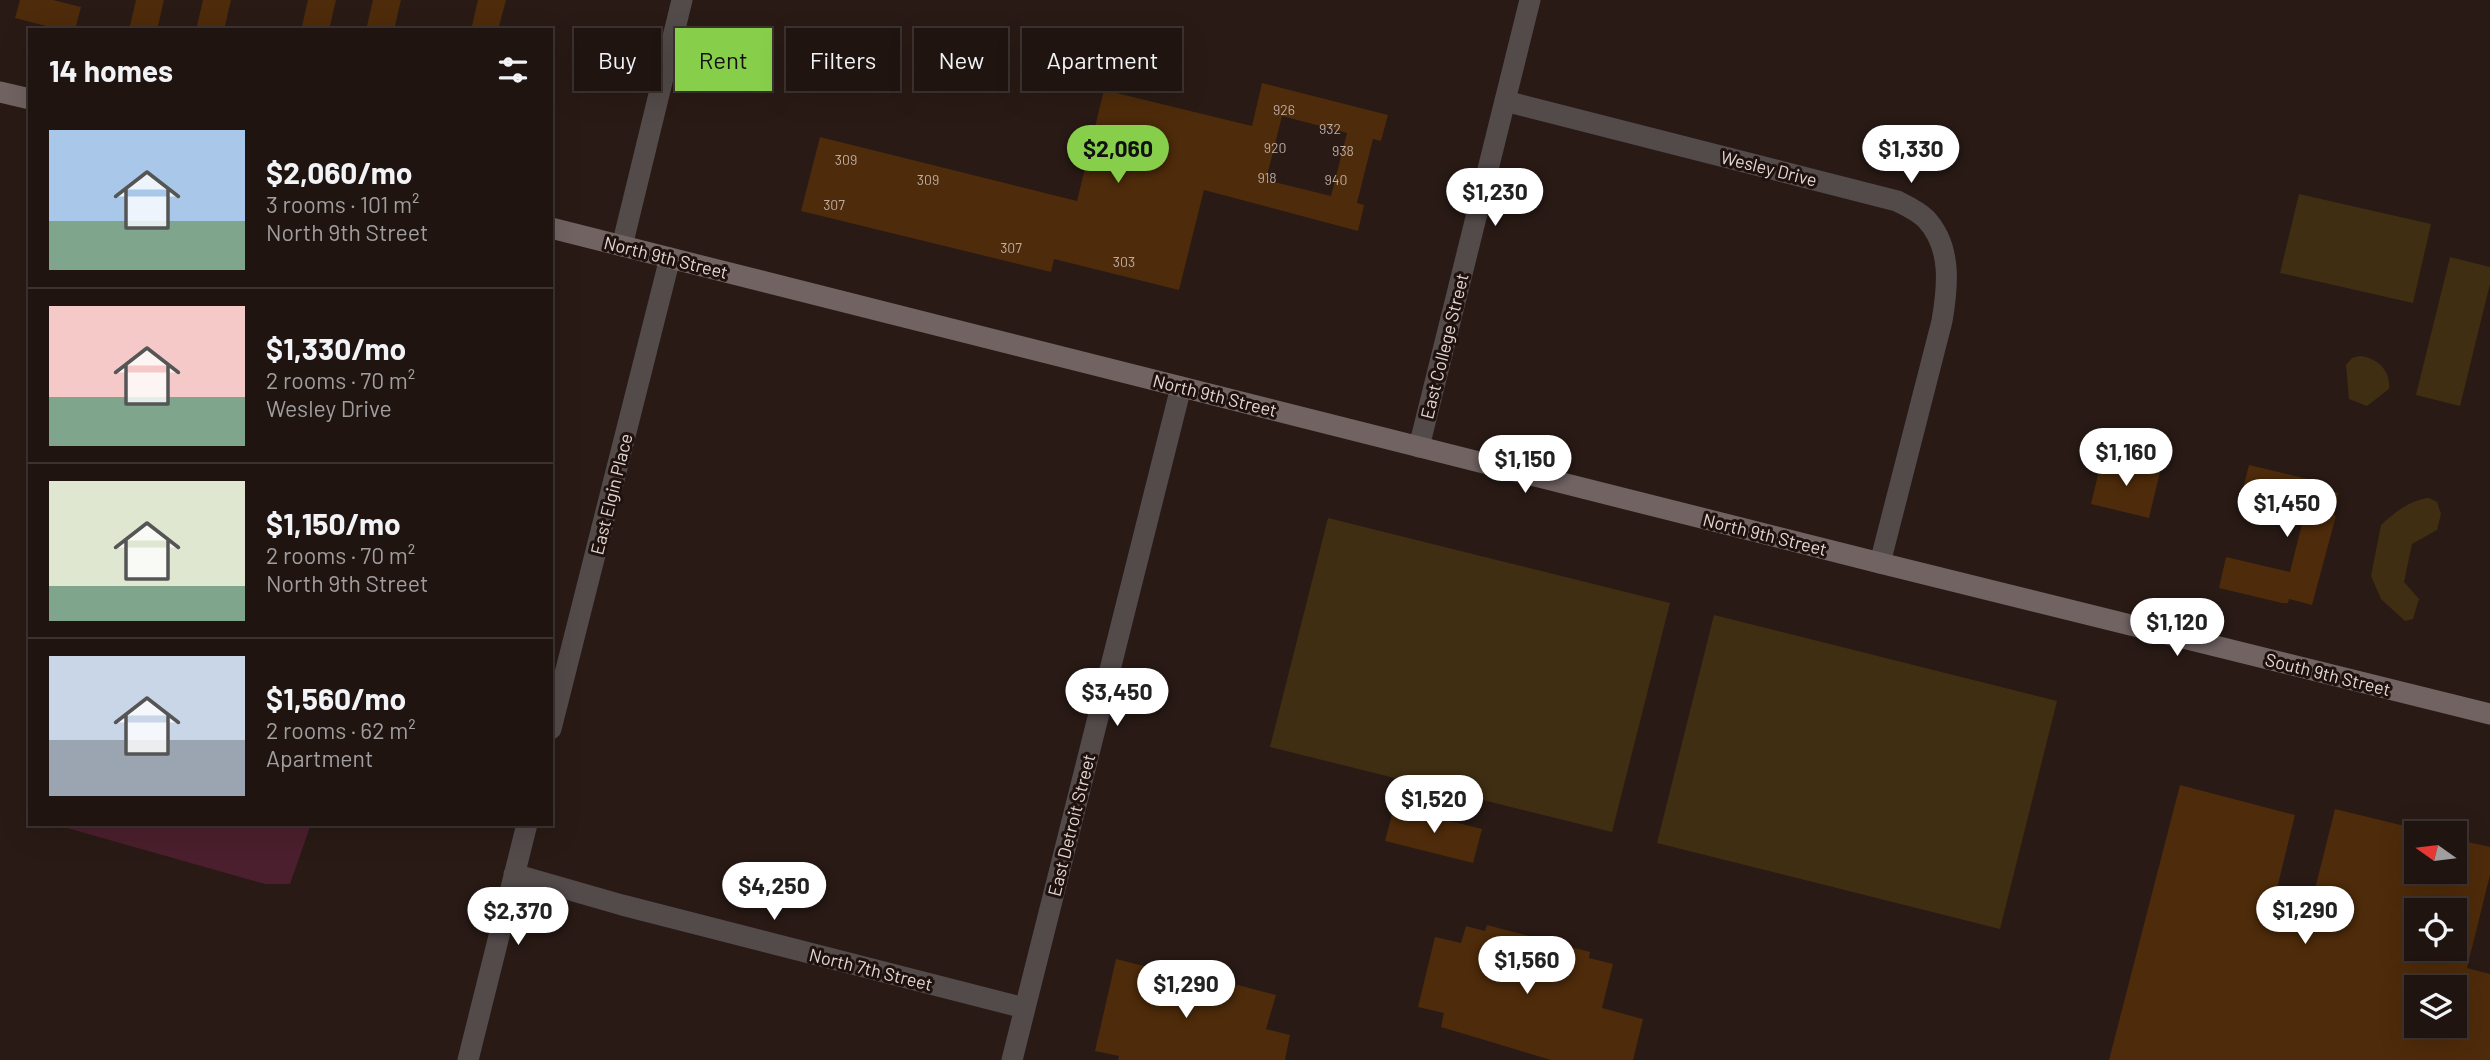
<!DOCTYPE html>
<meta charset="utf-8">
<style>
:root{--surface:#1f1410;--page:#271d19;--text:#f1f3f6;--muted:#a19e9f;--line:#3c3330;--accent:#87cf4a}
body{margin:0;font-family:Barlow,sans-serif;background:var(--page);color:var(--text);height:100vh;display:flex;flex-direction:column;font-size:26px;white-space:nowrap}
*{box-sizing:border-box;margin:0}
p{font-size:23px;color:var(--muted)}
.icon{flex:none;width:38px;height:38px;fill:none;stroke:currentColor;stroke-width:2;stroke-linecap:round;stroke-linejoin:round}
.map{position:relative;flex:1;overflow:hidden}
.sheet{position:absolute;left:28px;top:28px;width:525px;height:798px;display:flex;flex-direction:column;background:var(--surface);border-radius:0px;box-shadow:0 7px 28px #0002,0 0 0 2px var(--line)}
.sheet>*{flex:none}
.guide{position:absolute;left:574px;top:28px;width:665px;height:63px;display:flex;gap:14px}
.needle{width:46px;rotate:284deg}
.fabs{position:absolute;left:2404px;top:821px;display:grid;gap:14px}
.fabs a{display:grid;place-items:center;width:63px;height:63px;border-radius:0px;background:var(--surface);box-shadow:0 7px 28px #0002,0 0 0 2px var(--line);font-size:35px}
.price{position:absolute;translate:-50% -60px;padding:0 16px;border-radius:24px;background:#fff;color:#222;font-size:23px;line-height:46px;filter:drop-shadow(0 2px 4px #0008)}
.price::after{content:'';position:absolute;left:50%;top:42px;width:21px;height:16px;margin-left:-10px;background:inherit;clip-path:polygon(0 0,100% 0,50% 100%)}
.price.current{background:var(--accent);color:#111}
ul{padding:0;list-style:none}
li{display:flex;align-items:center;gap:21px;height:175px;padding:0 21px}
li+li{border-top:2px solid var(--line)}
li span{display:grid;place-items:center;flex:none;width:196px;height:140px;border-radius:0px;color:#555}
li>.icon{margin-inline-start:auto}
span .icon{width:84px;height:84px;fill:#fffc;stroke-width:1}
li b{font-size:30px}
h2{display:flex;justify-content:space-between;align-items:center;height:84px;padding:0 21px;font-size:30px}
.chip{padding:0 24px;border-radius:0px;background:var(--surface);box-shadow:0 7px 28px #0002,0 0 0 2px var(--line);font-size:24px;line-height:63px}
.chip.current{background:var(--accent);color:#111}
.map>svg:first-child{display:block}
</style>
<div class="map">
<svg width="2490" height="1060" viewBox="0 0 2490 1060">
<rect width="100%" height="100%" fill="#291a15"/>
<path fill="#3f2e12" d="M 2299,194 L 2431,224 L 2413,303 L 2280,273 Z
M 2450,257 L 2490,267 L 2490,284 L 2460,406 L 2416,395 Z
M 2360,356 C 2378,358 2391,371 2389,389 L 2367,406 L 2349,399 L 2346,365 L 2352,358 Z
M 2429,498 L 2437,502 L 2441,514 L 2437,530 L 2412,544 L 2404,582 L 2419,599 L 2413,619 L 2405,621 L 2381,599 L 2371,576 L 2381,525 C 2395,512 2410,500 2429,498 Z
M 1328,518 L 1670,603 L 1612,832 L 1270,747 Z
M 1714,615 L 2057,701 L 2000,929 L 1657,843 Z"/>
<path fill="#4b1f2d" d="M 53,824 L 311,824 L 290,884 L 265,884 Z"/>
<path fill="#4e2b0a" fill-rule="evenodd" d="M 20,0 L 53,0 L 81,7 L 75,30 L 62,30 L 15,18 Z
M 136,0 L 164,0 L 157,30 L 129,30 Z
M 203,0 L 231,0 L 224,30 L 196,30 Z
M 308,0 L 336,0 L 329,30 L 301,30 Z
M 373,0 L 401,0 L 394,30 L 366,30 Z
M 478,0 L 506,0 L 498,30 L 471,30 Z
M 1262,83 L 1388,115 L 1381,141 L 1373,139 L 1357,203 L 1364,205 L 1358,231 L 1204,190 L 1179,290 L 1054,259 L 1051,272 L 801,211 L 820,137 L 1077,201 L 1104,90 L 1252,126 ZM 1282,116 L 1347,133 L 1331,196 L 1266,180 Z
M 2102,458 L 2160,472 L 2149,518 L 2091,504 Z
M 2249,465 L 2312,480 L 2311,482 L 2317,484 L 2316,487 L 2338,493 L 2334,515 L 2336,516 L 2312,605 L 2289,599 L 2288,603 L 2282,603 L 2219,588 L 2226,557 L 2290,572 L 2305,512 L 2241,496 Z
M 2180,785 L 2295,815 L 2269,921 L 2305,929 L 2335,809 L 2417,829 L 2417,872 L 2455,872 L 2455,839 L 2490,847 L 2490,875 L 2467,968 L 2490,974 L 2490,1060 L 2109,1060 ZM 2417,910 L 2455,910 L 2455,948 L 2417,948 ZM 2417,987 L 2455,987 L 2455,1026 L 2417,1026 Z
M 1394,807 L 1482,829 L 1473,863 L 1385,841 Z
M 1487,925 L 1590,952 L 1589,958 L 1613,964 L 1602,1008 L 1643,1019 L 1633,1060 L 1551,1060 L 1441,1027 L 1444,1013 L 1418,1007 L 1435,937 L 1461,943 L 1466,926 L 1485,931 Z
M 1116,959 L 1144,966 L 1143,970 L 1229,988 L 1230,983 L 1276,995 L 1266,1029 L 1290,1035 L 1285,1060 L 1118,1060 L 1119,1056 L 1095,1051 Z"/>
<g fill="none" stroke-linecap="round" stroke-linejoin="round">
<path stroke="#534a4a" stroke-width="21" d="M 1505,101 L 1897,201 C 1907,206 1918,211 1926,219 C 1952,247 1948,286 1942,321 L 1880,563
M 622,246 L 682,0
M 551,729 L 670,258
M 514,874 L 622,905 L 1024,1008
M 468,1060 L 527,824"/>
<path stroke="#534a4a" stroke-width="21" d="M 1419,447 L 1530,0
M 1012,1060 L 1181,387"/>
<path stroke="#706362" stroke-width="21" d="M 0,92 L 30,99
M 551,228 L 1880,563 L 2490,714"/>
</g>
<g text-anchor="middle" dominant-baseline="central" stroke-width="6" stroke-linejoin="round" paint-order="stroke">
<g font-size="14" fill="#bdaca1">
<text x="1284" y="109">926</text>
<text x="1330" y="128">932</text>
<text x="1275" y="147">920</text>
<text x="1343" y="150">938</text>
<text x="846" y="159">309</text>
<text x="1267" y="177">918</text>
<text x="928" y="179">309</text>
<text x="1336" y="179">940</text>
<text x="834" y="204">307</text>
<text x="1011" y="247">307</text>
<text x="1124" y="261">303</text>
</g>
<g font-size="18" fill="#e2d7d3" stroke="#1f110d">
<text transform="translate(1769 168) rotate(14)">Wesley Drive</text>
<text transform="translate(666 257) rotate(14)">North 9th Street</text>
<text transform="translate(1444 346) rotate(-76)">East College Street</text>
<text transform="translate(1215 395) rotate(14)">North 9th Street</text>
<text transform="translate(611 494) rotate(-76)">East Elgin Place</text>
<text transform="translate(1765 534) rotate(14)">North 9th Street</text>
<text transform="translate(2328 674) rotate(14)">South 9th Street</text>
<text transform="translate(1071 825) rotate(-76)">East Detroit Street</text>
<text transform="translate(871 969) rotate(14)">North 7th Street</text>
</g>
</g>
</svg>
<div class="fabs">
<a><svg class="needle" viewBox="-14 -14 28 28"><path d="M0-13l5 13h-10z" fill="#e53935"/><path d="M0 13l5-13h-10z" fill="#a19e9f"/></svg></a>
<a><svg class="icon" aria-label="locate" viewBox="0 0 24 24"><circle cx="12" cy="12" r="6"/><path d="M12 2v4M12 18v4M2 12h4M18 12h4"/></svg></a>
<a><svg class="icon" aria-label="layers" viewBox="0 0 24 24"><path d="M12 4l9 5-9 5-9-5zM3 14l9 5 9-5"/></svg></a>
</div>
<b class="price current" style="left:1118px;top:185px">$2,060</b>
<b class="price" style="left:1911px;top:185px">$1,330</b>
<b class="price" style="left:1495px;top:228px">$1,230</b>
<b class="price" style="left:2126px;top:488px">$1,160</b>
<b class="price" style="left:1525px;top:495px">$1,150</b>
<b class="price" style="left:2287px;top:539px">$1,450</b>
<b class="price" style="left:2177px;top:658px">$1,120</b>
<b class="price" style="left:1117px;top:728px">$3,450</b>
<b class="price" style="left:1434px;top:835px">$1,520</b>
<b class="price" style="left:774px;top:922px">$4,250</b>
<b class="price" style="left:2305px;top:946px">$1,290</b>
<b class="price" style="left:518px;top:947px">$2,370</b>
<b class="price" style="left:1527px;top:996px">$1,560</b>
<b class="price" style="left:1186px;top:1020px">$1,290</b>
<div class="guide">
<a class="chip">Buy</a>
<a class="chip current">Rent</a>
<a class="chip">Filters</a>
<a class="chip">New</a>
<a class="chip">Apartment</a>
</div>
<section class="sheet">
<h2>14 homes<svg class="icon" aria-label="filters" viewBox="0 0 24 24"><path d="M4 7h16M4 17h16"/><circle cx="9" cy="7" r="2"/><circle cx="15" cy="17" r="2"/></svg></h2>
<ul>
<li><span style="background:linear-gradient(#a9c7e8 65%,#7fa58c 0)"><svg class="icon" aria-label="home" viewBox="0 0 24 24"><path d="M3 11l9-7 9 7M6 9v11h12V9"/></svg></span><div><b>$2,060/mo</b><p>3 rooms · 101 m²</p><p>North 9th Street</p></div></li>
<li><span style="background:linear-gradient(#f6c9c9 65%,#7fa58c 0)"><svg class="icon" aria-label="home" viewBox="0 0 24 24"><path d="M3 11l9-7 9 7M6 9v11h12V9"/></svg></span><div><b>$1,330/mo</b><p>2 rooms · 70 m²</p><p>Wesley Drive</p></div></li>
<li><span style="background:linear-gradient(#dfe7d0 75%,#7fa58c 0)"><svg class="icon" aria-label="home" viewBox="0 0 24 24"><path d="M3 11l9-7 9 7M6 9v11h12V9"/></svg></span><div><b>$1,150/mo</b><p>2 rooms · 70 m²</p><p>North 9th Street</p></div></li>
<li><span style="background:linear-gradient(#c9d6e8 60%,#9aa5b1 0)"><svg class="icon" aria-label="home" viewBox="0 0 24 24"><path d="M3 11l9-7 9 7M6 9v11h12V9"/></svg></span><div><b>$1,560/mo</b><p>2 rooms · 62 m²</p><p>Apartment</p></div></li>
</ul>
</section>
</div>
